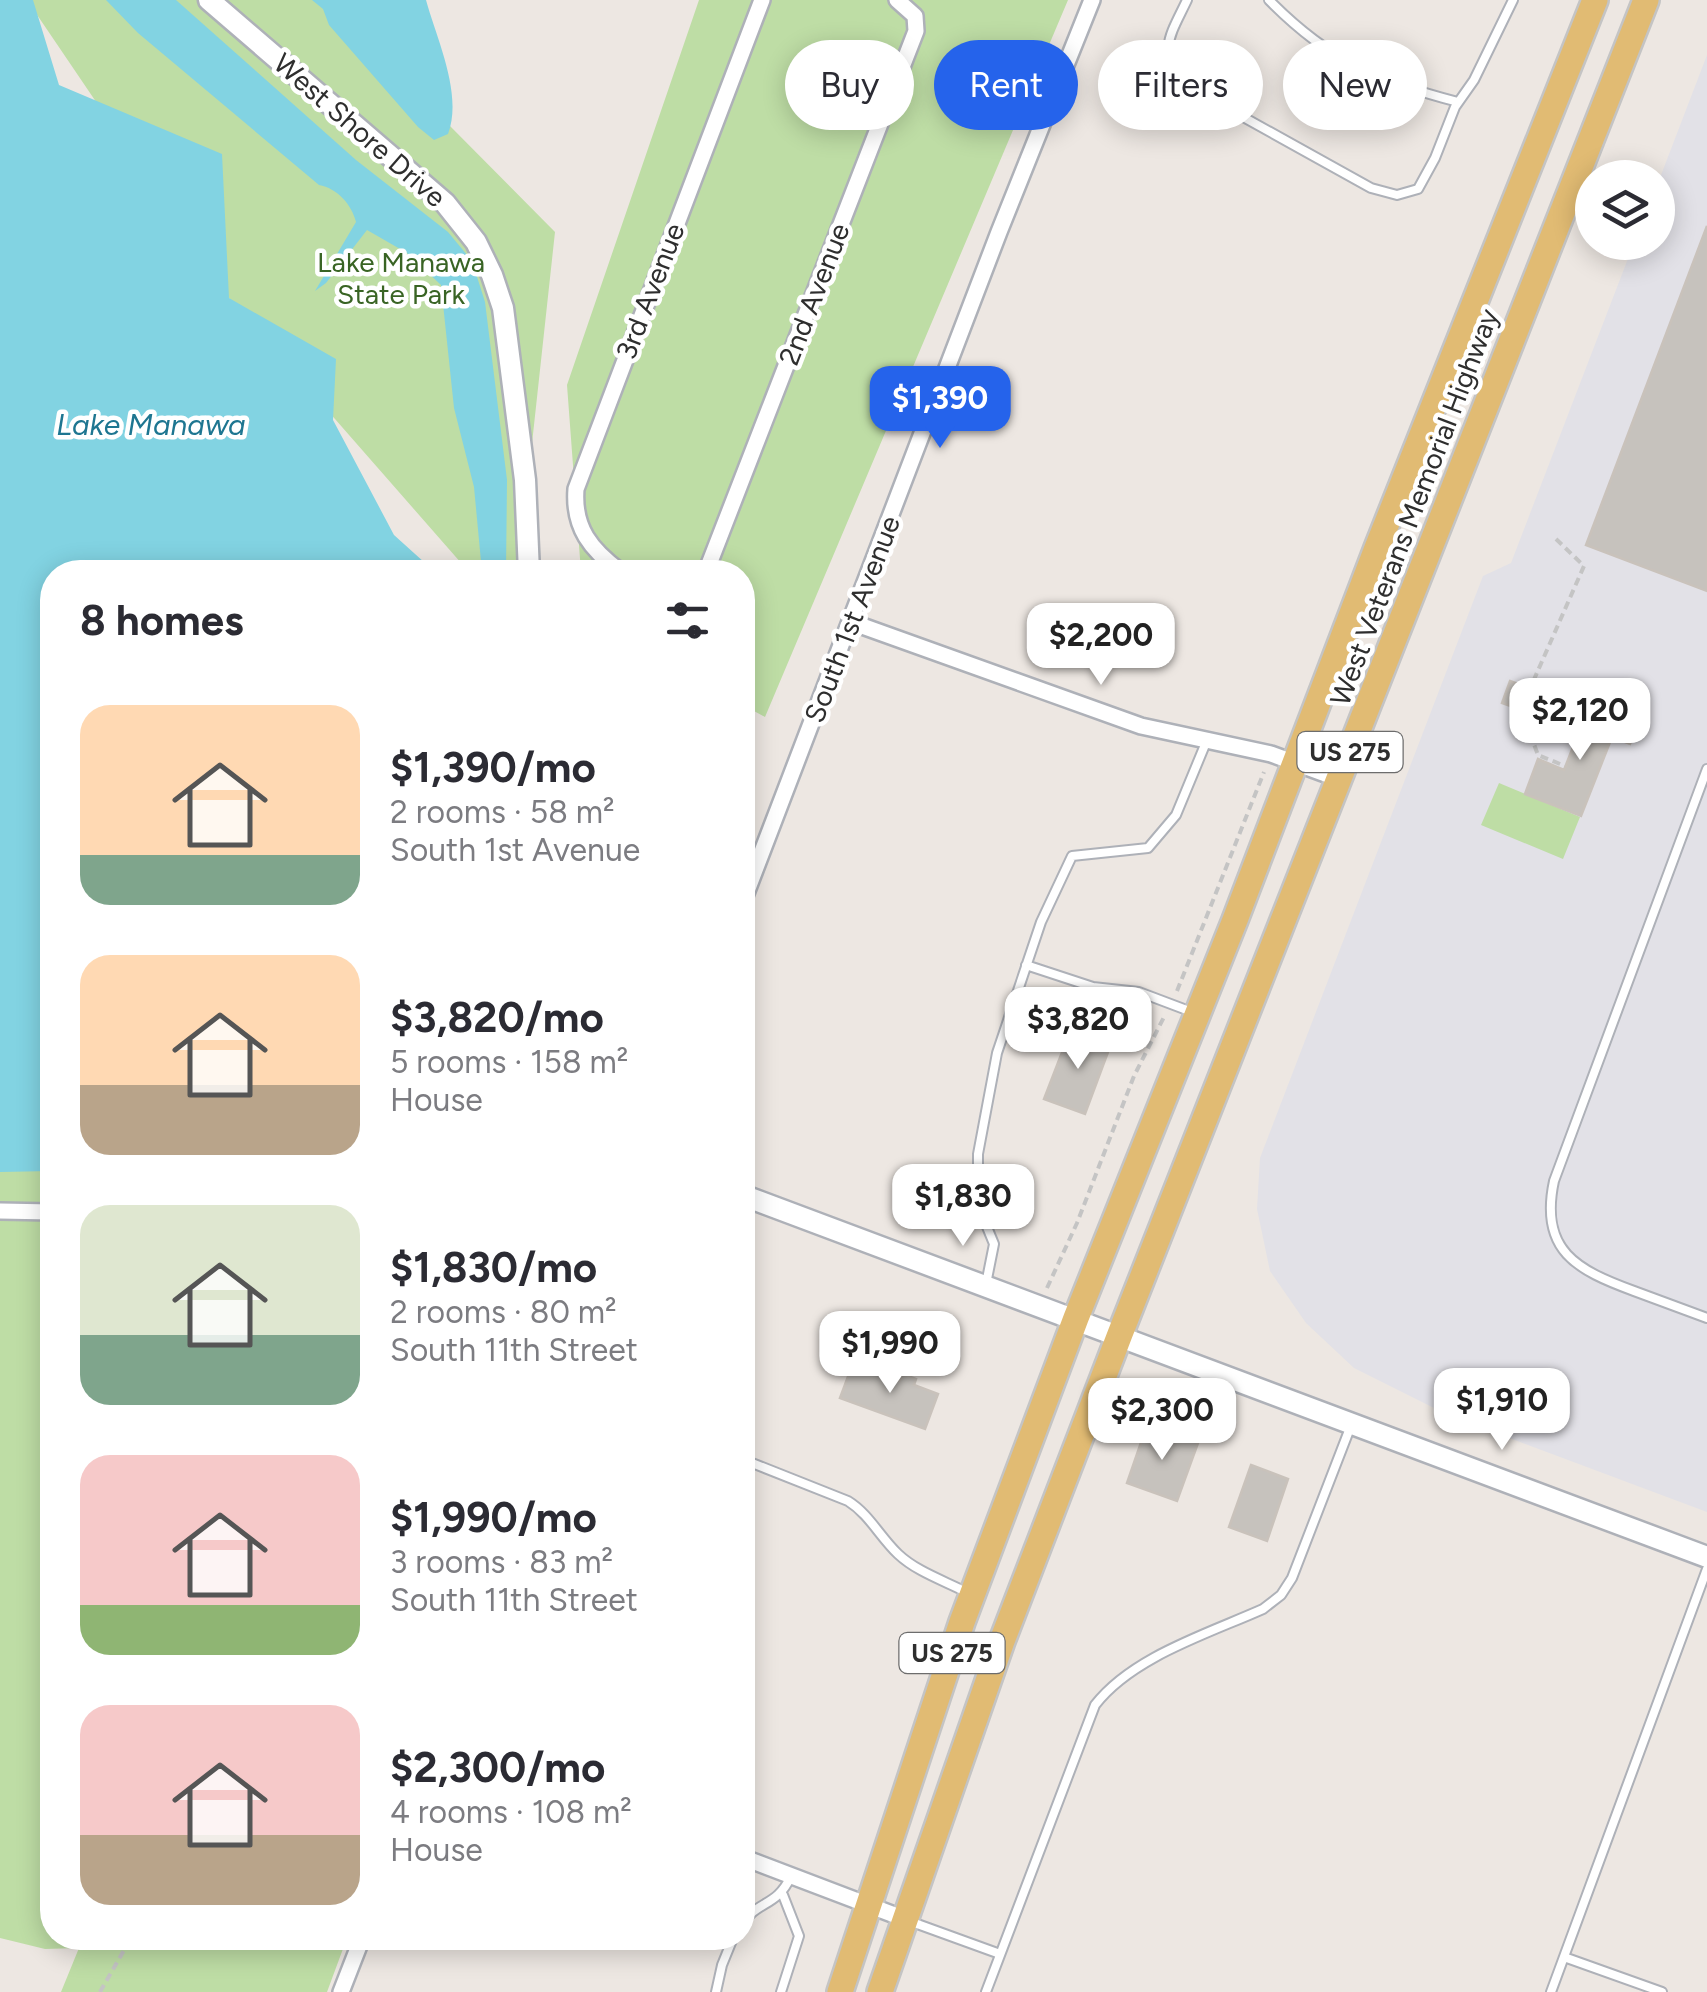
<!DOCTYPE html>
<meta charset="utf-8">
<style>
:root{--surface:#fff;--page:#f7f7f7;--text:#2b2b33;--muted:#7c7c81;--accent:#2563eb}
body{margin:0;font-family:Figtree,sans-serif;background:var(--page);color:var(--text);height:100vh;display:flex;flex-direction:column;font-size:38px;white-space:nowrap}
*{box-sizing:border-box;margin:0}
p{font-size:32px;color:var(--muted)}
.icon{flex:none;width:55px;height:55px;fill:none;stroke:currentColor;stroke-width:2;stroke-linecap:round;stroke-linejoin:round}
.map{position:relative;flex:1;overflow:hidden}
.details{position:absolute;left:40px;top:560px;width:715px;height:1390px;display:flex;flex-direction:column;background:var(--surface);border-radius:40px;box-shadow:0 5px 25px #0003}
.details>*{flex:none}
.top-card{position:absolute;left:785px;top:40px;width:770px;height:90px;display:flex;gap:20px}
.tools{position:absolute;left:1575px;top:160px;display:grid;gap:20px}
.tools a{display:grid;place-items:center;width:100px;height:100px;border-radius:50%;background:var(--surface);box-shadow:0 5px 25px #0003;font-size:50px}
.price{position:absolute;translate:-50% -85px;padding:0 22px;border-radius:20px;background:#fff;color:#222;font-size:32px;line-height:65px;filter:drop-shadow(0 2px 5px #0008)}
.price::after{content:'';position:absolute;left:50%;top:60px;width:30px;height:22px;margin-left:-15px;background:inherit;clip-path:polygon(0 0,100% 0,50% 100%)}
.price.current{background:var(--accent);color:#fff}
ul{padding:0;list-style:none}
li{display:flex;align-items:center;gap:30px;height:250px;padding:0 40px}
li span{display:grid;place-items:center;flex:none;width:280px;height:200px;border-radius:30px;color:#555}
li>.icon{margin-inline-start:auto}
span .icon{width:120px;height:120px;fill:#fffc;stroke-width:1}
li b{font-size:42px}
h2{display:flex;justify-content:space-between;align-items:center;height:120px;padding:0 40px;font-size:42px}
.pill{padding:0 35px;border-radius:45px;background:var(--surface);box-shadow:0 5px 25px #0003;font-size:35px;line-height:90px}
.pill.current{background:var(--accent);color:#fff}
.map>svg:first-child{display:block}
</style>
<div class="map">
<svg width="1707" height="1992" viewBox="0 0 1707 1992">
<rect width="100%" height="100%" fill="#ede7e2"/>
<path fill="#e2e1e7" d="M 1707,55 L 1707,1512 L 1448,1415 L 1354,1368 L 1306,1323 L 1270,1271 L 1257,1209 L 1260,1158 L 1483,576 L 1511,563 L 1634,243 L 1658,242 L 1658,183 Z"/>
<path fill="#bedda5" d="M 27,0 L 325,0 L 555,232 L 518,572 L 469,572 L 229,298 Z
M 699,0 L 1068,0 L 765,717 L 743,705 L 742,572 L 581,572 L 567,385 Z
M 1499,783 L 1580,817 L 1563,859 L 1481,825 Z
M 0,1165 L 52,1169 L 52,1938 L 347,1938 L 327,1992 L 61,1992 L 79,1948 L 45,1949 L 0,1938 Z"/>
<path fill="#82d3e2" d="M 0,0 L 33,0 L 59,85 L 222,154 L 229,298 L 336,359 L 333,420 L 394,535 L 435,572 L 52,572 L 52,1171 L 0,1172 Z
M 106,0 L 176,0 L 356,160 L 448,232 L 472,261 L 485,302 L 507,480 L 506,572 L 482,572 L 474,487 L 454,408 L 441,285 L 407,253 L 367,230 L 326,283 L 315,291 L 356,222 C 352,205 337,188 319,185 L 138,33 Z
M 312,0 L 426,0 C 437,40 463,94 448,134 L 434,140 L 418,127 L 329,25 L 323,9 Z"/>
<path fill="#c6c2bd" stroke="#c9c2bb" stroke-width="2.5" d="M 1707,226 L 1707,591 L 1586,545 Z
M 1510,681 L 1521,685 L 1513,707 L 1502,703 Z
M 1589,706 L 1638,725 L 1630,744 L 1612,737 L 1581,816 L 1525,794 L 1538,759 L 1564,770 Z
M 1071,1029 L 1111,1044 L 1085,1114 L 1044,1099 Z
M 853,1363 L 900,1381 L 903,1374 L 916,1379 L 914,1385 L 938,1394 L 925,1429 L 840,1398 Z
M 1147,1425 L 1198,1443 L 1177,1501 L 1127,1483 Z
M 1251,1465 L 1288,1479 L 1267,1541 L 1229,1527 Z"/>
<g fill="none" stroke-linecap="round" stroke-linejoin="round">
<defs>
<path id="service" d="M 1187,0 C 1171,34 1157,50 1182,83 L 1371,188 L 1397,195 L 1418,189 L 1435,158 L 1455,107 L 1474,80 L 1513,0
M 1269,0 C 1329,61 1377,81 1458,102
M 1707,769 L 1554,1181 C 1539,1251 1577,1270 1634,1291 C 1658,1300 1683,1309 1707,1318
M 1026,965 L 1093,987 L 1139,992 L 1192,1012
M 986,1284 L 994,1244 L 978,1205 L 978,1154 L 997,1053 L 1041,922 L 1072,856 L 1148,848 L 1176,815 L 1207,740
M 742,1459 L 848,1501 C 869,1514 880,1537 898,1554 C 917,1572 945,1581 968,1593
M 909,1921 L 1000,1954
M 742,1924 C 758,1900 777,1907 791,1876
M 1564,1957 L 1662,1992
M 716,1992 L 722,1965 L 733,1938
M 781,1992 L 799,1936 L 783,1895
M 986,1992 L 1095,1705 C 1132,1657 1207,1634 1263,1609 L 1281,1595 L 1292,1578 L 1350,1428
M 1551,1992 L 1707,1569"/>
<path id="minor" d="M 621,572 C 591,550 573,528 576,489 L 762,0
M 706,572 L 916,31 L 915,16 L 897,0
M 851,622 L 1141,726 L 1271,754 L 1339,779
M 742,904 L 999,232 L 1092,0
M 0,1211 L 52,1212
M 742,1857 L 905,1919
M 341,1992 L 362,1938"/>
<path id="tertiary" d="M 209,0 L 445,203 L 476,242 L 492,275 L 503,308 L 525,480 L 529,572
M 742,1195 L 1707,1557"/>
<path id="primary" d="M 840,1992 L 962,1622 L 1076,1318 L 1235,920 L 1377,548 L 1595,0
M 880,1992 L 1002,1641 L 1120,1334 L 1646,0"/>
</defs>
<use href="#service" stroke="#aeb1b8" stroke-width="12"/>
<use href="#minor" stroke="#aeb1b8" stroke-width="20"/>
<use href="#tertiary" stroke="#aeb1b8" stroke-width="25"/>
<use href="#primary" stroke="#c4c4c4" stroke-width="30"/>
<path stroke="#c4c4c4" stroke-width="4" stroke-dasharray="8 5" stroke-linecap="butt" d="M 1556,539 L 1584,566 L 1521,709 L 1538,755 L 1565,766
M 1177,991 L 1264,772
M 1047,1288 L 1077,1223 L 1134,1076 L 1164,1017
M 100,1992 L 131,1938"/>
<use href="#service" stroke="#fff" stroke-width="8"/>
<use href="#minor" stroke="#fff" stroke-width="15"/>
<use href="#tertiary" stroke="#fff" stroke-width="20"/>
<use href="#primary" stroke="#e1bb73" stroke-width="25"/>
</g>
<g text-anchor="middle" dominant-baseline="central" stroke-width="9" stroke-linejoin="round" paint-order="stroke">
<g fill="#fff" stroke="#6d6d6d" stroke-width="2.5">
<rect x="1297.5" y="732" width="105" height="40" rx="8"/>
<rect x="899.5" y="1633" width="105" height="40" rx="8"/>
</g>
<g font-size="25" font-weight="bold" fill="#2e2e2e">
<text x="1350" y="752">US 275</text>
<text x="952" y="1653">US 275</text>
</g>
<g font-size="28" fill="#2e2e2e" stroke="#fff">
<text transform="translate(360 130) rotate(41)">West Shore Drive</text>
<text transform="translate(650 291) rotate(-69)">3rd Avenue</text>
<text transform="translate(814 294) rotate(-69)">2nd Avenue</text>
<text transform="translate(1414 507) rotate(-69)">West Veterans Memorial Highway</text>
<text transform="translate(852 619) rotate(-69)">South 1st Avenue</text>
</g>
<g font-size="28" fill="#396424" stroke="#fff">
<text x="401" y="262">Lake Manawa<tspan x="401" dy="32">State Park</tspan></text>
</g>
<g font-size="30" font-style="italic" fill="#1e7691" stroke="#fff">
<text x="151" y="424">Lake Manawa</text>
</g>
</g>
</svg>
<div class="tools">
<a><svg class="icon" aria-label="layers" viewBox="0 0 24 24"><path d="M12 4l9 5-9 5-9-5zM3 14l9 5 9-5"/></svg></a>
</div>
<b class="price current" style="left:940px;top:451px">$1,390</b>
<b class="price" style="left:1101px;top:688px">$2,200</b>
<b class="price" style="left:1580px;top:763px">$2,120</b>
<b class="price" style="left:1078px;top:1072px">$3,820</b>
<b class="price" style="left:963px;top:1249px">$1,830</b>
<b class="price" style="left:890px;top:1396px">$1,990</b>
<b class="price" style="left:1502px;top:1453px">$1,910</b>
<b class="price" style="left:1162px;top:1463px">$2,300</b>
<div class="top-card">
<a class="pill">Buy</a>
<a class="pill current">Rent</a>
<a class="pill">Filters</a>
<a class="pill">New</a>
</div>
<section class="details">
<h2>8 homes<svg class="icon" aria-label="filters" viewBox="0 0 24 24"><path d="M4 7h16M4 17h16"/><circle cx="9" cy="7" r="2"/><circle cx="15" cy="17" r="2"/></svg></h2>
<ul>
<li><span style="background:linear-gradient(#ffd9b3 75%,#7fa58c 0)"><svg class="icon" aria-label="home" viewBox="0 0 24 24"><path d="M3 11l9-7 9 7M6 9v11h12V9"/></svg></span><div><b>$1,390/mo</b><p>2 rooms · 58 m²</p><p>South 1st Avenue</p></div></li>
<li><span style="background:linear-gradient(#ffd9b3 65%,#b9a48a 0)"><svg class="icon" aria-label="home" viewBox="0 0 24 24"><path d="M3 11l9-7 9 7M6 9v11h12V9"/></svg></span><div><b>$3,820/mo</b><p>5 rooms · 158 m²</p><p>House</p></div></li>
<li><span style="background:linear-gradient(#dfe7d0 65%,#7fa58c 0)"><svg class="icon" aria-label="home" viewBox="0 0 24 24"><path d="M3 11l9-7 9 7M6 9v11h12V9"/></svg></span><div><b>$1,830/mo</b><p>2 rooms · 80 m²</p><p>South 11th Street</p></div></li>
<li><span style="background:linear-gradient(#f6c9c9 75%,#8fb573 0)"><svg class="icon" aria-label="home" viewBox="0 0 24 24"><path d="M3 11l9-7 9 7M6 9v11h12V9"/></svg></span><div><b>$1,990/mo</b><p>3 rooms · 83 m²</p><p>South 11th Street</p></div></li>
<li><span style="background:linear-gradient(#f6c9c9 65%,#b9a48a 0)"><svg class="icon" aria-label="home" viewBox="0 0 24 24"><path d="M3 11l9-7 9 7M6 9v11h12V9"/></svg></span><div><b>$2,300/mo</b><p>4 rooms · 108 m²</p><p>House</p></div></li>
</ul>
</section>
</div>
